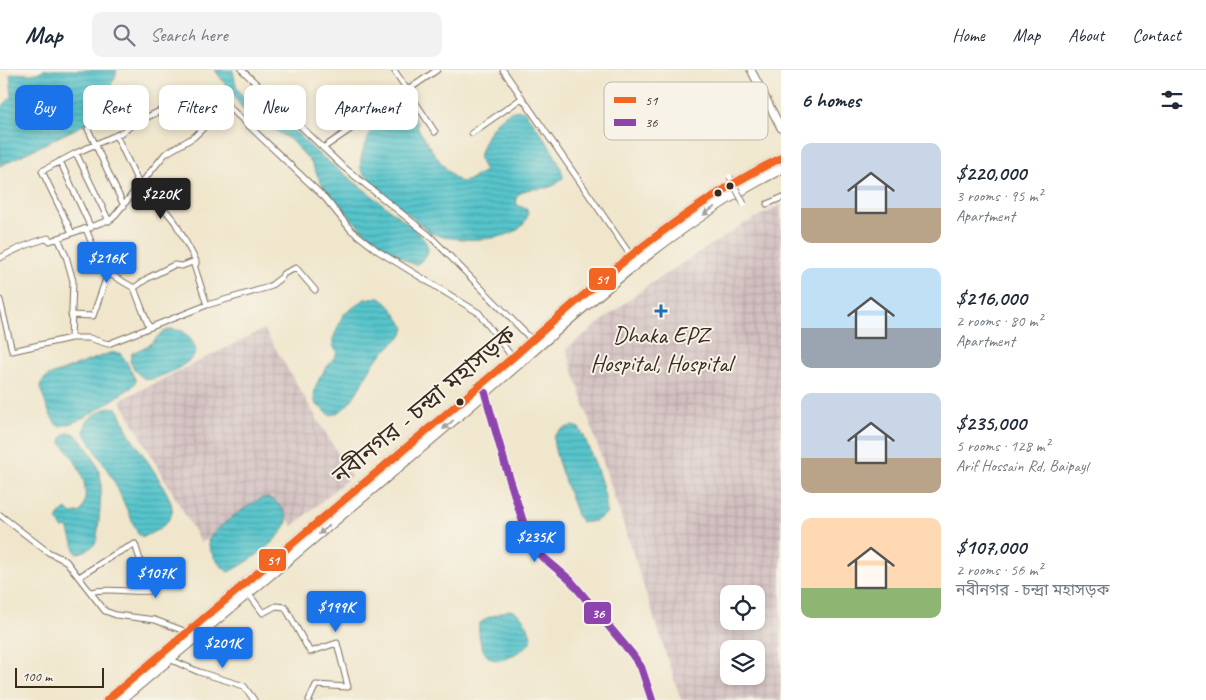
<!DOCTYPE html>
<meta charset="utf-8">
<style>
:root{--surface:#fff;--page:#f2f2f3;--text:#1f2937;--muted:#747a83;--line:#e0e1e3;--accent:#1a73e8}
body{margin:0;font-family:Caveat,"Noto Sans Bengali",sans-serif;background:var(--page);color:var(--text);height:100vh;display:flex;flex-direction:column;font-size:19px;white-space:nowrap}
*{box-sizing:border-box;margin:0}
p{font-size:16px;color:var(--muted)}
.icon{flex:none;width:28px;height:28px;fill:none;stroke:currentColor;stroke-width:2;stroke-linecap:round;stroke-linejoin:round}
.map{position:relative;flex:1;overflow:hidden}
.details{display:flex;flex-direction:column;background:var(--surface);width:425px}
.details>*{flex:none}
.hud{position:absolute;left:15px;top:15px;width:475px;height:45px;display:flex;gap:10px}
.tools{position:absolute;left:720px;top:515px;display:grid;gap:10px}
.tools a{display:grid;place-items:center;width:45px;height:45px;border-radius:10px;background:var(--surface);box-shadow:0 2px 8px #0003;font-size:25px}
.scale{position:absolute;left:15px;bottom:12px;width:89px;box-sizing:border-box;padding-left:5px;border:2px solid #3b2a1e;border-top:0;font-size:14px;line-height:18px;white-space:nowrap;color:#3b2a1e;-webkit-text-stroke:4px #f7f3e8;paint-order:stroke}
.price{position:absolute;translate:-50% -42px;padding:0 11px;border-radius:5px;background:var(--accent);color:#fff;font-size:16px;line-height:32px;filter:drop-shadow(0 1px 2px #0008)}
.price::after{content:'';position:absolute;left:50%;top:30px;width:15px;height:11px;margin-left:-8px;background:inherit;clip-path:polygon(0 0,100% 0,50% 100%)}
.price.current{background:#222;color:#fff}
ul{padding:0;list-style:none}
li{display:flex;align-items:center;gap:15px;height:125px;padding:0 20px}
li span{display:grid;place-items:center;flex:none;width:140px;height:100px;border-radius:10px;color:#555}
li>.icon{margin-inline-start:auto}
span .icon{width:60px;height:60px;fill:#fffc;stroke-width:1}
li b{font-size:21px}
h2{display:flex;justify-content:space-between;align-items:center;height:60px;padding:0 20px;font-size:21px}
.chip{padding:0 18px;border-radius:10px;background:var(--surface);box-shadow:0 2px 8px #0003;font-size:18px;line-height:45px}
.chip.current{background:var(--accent);color:#fff}
header{display:flex;align-items:center;gap:30px;box-sizing:border-box;height:70px;padding:0 25px;background:var(--surface);border-bottom:1px solid var(--line)}
header strong{font-size:24px}
nav{display:flex;gap:28px;margin-inline-start:auto;font-size:18px}
.search{width:350px;height:45px;background:var(--page);display:flex;align-items:center;gap:12px;box-sizing:border-box;padding:0 18px;border-radius:10px;color:var(--muted);font-size:19px}
main{display:flex;flex:1;min-height:0}
.map>svg:first-child{display:block}
</style>
<header>
<strong>Map</strong>
<div class="search"><svg class="icon" aria-label="search" viewBox="0 0 24 24"><circle cx="10" cy="10" r="6"/><path d="M15 15l6 6"/></svg>Search here</div>
<nav><a>Home</a><a>Map</a><a>About</a><a>Contact</a></nav>
</header>
<main>
<div class="map">
<svg width="781" height="630" viewBox="0 0 781 630">
<defs>
<pattern id="industrial-grid" width="8" height="8" patternUnits="userSpaceOnUse" patternTransform="scale(1.25)"><rect width="8" height="8" fill="#d2bfc0"/><path d="M0 4h8M4 0v8" fill="none" stroke="#b5a4a5"/></pattern>
<pattern id="water-rules" width="6" height="5" patternUnits="userSpaceOnUse" patternTransform="scale(1.25)"><rect width="6" height="5" fill="#57c5cc"/><path d="M0 2.5h6" fill="none" stroke="#49a0a5"/></pattern>
</defs>
<rect width="100%" height="100%" fill="#f7f3e8"/>
<filter id="ink" filterUnits="userSpaceOnUse"><feTurbulence type="fractalNoise" baseFrequency=".02" numOctaves="2"/><feDisplacementMap in="SourceGraphic" scale="10" xChannelSelector="R" yChannelSelector="G"/><feConvolveMatrix kernelMatrix="1 2 1 2 8 2 1 2 1" color-interpolation-filters="sRGB"/></filter>
<filter id="wash" filterUnits="userSpaceOnUse"><feTurbulence type="fractalNoise" baseFrequency=".0096" numOctaves="4" result="noise"/><feDisplacementMap in="SourceGraphic" scale="20" xChannelSelector="R" yChannelSelector="G"/><feGaussianBlur stdDeviation="1.12" result="paint"/><feColorMatrix in="noise" values="0 0 0 0 0 0 0 0 0 0 0 0 0 0 0 0 0 1.4 0 .05"/><feComposite in="paint" operator="in"/></filter>
<g filter="url(#wash)">
<rect width="100%" height="100%" fill="#f0e6cc"/>
<path fill="url(#industrial-grid)" fill-rule="evenodd" d="M 781,135 L 781,630 L 681,630 L 566,279 L 644,218 L 742,155 ZM 729,524 L 756,524 L 756,551 L 729,551 ZM 729,579 L 756,579 L 756,606 L 729,606 Z
M 264,259 L 351,406 L 293,456 L 271,427 L 201,473 L 120,330 Z"/>
<path fill="url(#water-rules)" stroke="#497875" d="M 43,0 L 117,0 L 115,8 L 111,14 C 115,29 118,34 103,45 L 0,96 L 0,39 L 12,26 L 10,5 C 20,0 29,9 43,0 Z
M 215,0 L 233,0 C 235,11 236,21 246,29 L 261,27 L 315,81 L 413,158 C 427,172 437,182 415,195 L 378,175 L 369,167 L 331,127 L 321,113 L 312,94 L 304,84 L 292,71 L 243,39 Z
M 400,32 L 405,33 L 418,54 L 417,56 C 425,71 446,103 460,112 L 467,111 L 485,101 L 479,89 C 481,70 502,35 524,41 C 536,56 562,90 563,108 C 545,128 529,110 516,128 L 517,135 L 527,139 L 528,145 C 526,149 524,155 520,158 C 501,173 449,172 429,162 C 418,151 362,107 361,99 C 358,89 368,67 373,59 C 379,48 388,36 400,32 Z
M 378,227 C 390,233 397,246 405,258 L 403,264 C 395,272 385,280 377,289 C 364,304 352,343 330,345 L 316,334 C 308,316 329,296 338,282 L 333,277 L 333,269 L 343,245 L 365,229 Z
M 171,259 L 183,261 L 192,271 L 196,279 C 195,282 195,285 193,287 C 187,295 156,311 146,309 C 139,307 133,298 130,291 L 132,283 L 151,274 L 161,263 Z
M 110,283 L 120,283 L 126,291 L 136,311 L 131,318 C 112,329 80,355 58,356 C 49,347 44,329 40,316 L 43,310 L 48,306 Z
M 109,337 L 117,338 C 123,346 124,355 129,363 C 137,378 176,427 172,443 C 168,455 155,462 143,467 L 138,464 L 114,411 L 84,362 C 85,347 96,344 109,337 Z
M 573,356 L 579,358 L 584,366 C 593,390 606,417 607,443 C 599,450 592,453 581,452 L 577,445 C 573,432 550,376 554,367 C 557,360 566,357 573,356 Z
M 67,363 L 74,363 C 87,375 98,393 101,410 C 102,417 98,468 96,472 C 92,479 82,483 76,483 L 68,457 L 62,458 L 58,451 L 58,445 L 66,439 L 72,444 L 81,442 C 93,418 78,391 61,373 L 62,367 Z
M 262,428 L 270,428 C 276,432 286,440 287,449 C 289,465 241,498 228,502 C 217,493 210,484 208,471 C 215,457 247,436 262,428 Z
M 509,540 C 522,541 529,558 532,569 C 527,578 520,581 511,586 C 506,588 501,591 496,590 C 481,589 478,565 479,554 L 487,548 Z"/>
</g>
<g filter="url(#ink)">
<g fill="none" stroke-linecap="round" stroke-linejoin="round">
<defs>
<path id="street" d="M 242,0 L 341,95 L 430,166 L 532,270
M 394,0 L 435,62
M 503,0 L 631,186
M 88,59 L 124,136
M 472,63 L 522,28
M 116,65 L 140,116 L 162,136 L 175,152 L 196,191 L 196,194 L 194,195 L 207,235
M 323,78 L 437,0
M 76,83 L 109,151
M 60,91 L 91,158
M 767,134 L 781,128
M 86,159 L 97,186 L 108,203 L 134,218 L 149,257
M 72,163 L 42,101 L 76,83 L 123,62 L 135,53 L 162,40
M 58,168 L 66,186 L 73,211 L 71,268
M 0,188 C 15,179 31,173 48,168 L 50,171 L 112,149 L 165,84 L 194,67 L 227,35 L 325,128 L 351,160 L 378,181 L 479,243 L 512,287
M 134,218 L 148,208 L 174,195 L 182,196 L 195,191
M 0,230 L 12,281 L 71,268 L 89,268 L 108,274 L 207,235 L 269,217 L 282,207 L 283,204 L 296,198 L 315,220
M 71,245 L 93,246 L 108,203
M 485,323 L 505,394 L 524,455 L 537,482 L 570,510 L 632,584 L 641,597 L 652,630
M 0,445 L 48,482 L 66,491 L 105,541 L 116,545 L 155,550 L 187,562
M 79,507 L 115,484 L 135,474 L 150,521 C 133,523 105,517 91,522
M 248,523 L 263,543 L 276,536 L 285,537 L 310,582 L 337,573 L 348,617 L 316,615 L 309,630
M 169,589 L 199,602 L 244,616 L 254,630"/>
<path id="secondary" d="M 751,0 L 781,58"/>
<path id="highway" d="M 107,630 L 511,289 C 594,215 680,137 781,88
M 121,630 C 237,532 355,435 470,336 C 568,252 665,157 781,99"/>
</defs>
<use href="#street" stroke="#7a6c5b" stroke-width="7"/>
<use href="#secondary" stroke="#7a6c5b" stroke-width="9"/>
<use href="#highway" stroke="#7a6c5b" stroke-width="11"/>
<use href="#street" stroke="#fff" stroke-width="5"/>
<use href="#secondary" stroke="#fff" stroke-width="7"/>
<use href="#highway" stroke="#fff" stroke-width="9"/>
<defs>
<path id="street-bridge" d="M 730,107 L 744,134"/>
</defs>
<use href="#street-bridge" stroke="#7a6c5b" stroke-width="7" stroke-linecap="butt"/>
<use href="#street-bridge" stroke="#fff" stroke-width="5"/>
<defs>
<path id="bus-1" d="M 107,630 L 511,289 C 594,215 680,137 781,88"/>
<path id="bus-2" d="M 485,323 L 505,394 L 524,455 L 537,482 L 570,510 L 632,584 L 641,597 L 652,630"/>
</defs>
<use href="#bus-1" stroke="#f7f3e8" stroke-width="11"/>
<use href="#bus-2" stroke="#f7f3e8" stroke-width="11"/>
<use href="#bus-1" stroke="#f26522" stroke-width="8"/>
<use href="#bus-2" stroke="#8e44ad" stroke-width="8"/>
</g>
<defs><path id="oneway-solid" d="M-6-.8H1V-3.2L6.5 0L1 3.2V.8H-6Z" transform="scale(1.25)"/></defs>
<g fill="#a79f9a">
<use href="#oneway-solid" transform="translate(709 141) rotate(144)"/>
<use href="#oneway-solid" transform="translate(448 355) rotate(139)"/>
<use href="#oneway-solid" transform="translate(324 460) rotate(141)"/>
</g>
</g>
<g fill="#3b2a1e" stroke="#f7f3e8" stroke-width="2">
<circle cx="730" cy="116" r="4.5"/>
<circle cx="718" cy="123" r="4.5"/>
<circle cx="460" cy="332" r="4.5"/>
</g>
<path fill="#1f6fb2" stroke="#f7f3e8" stroke-width="2" d="M658.5 233.5h5v5h5v5h-5v5h-5v-5h-5v-5h5z"/>
<g text-anchor="middle" dominant-baseline="central" stroke-width="4" stroke-linejoin="round" paint-order="stroke">
<g font-size="24" fill="#3b2a1e" stroke="#f7f3e8">
<text x="661" y="265">Dhaka EPZ<tspan x="661" dy="28">Hospital, Hospital</tspan></text>
</g>
<g font-size="24" fill="#3b2a1e" stroke="#f7f3e8">
<text transform="translate(424 335) rotate(-40)">নবীনগর - চন্দ্রা মহাসড়ক</text>
</g>
</g>
<rect x="604" y="12" width="164" height="58" rx="8" fill="#f7f3e8" stroke="#bfb7ab" stroke-width="1"/>
<rect x="614" y="27" width="22" height="6" fill="#f26522"/>
<rect x="614" y="49" width="22" height="7" fill="#8e44ad"/>
<g font-size="14" fill="#3b2a1e">
<text x="645" y="35">51</text>
<text x="645" y="57">36</text>
</g>
<g stroke="#f7f3e8" stroke-width="2">
<rect x="588" y="197" width="29" height="24" rx="5" fill="#f26522"/>
<rect x="258" y="478" width="29" height="24" rx="5" fill="#f26522"/>
<rect x="583" y="531" width="29" height="24" rx="5" fill="#8e44ad"/>
</g>
<g font-size="14" text-anchor="middle" font-weight="bold" fill="#fff">
<text x="602" y="214">51</text>
<text x="273" y="495">51</text>
<text x="598" y="548">36</text>
</g>
</svg>
<div class="tools">
<a><svg class="icon" aria-label="locate" viewBox="0 0 24 24"><circle cx="12" cy="12" r="6"/><path d="M12 2v4M12 18v4M2 12h4M18 12h4"/></svg></a>
<a><svg class="icon" aria-label="layers" viewBox="0 0 24 24"><path d="M12 4l9 5-9 5-9-5zM3 14l9 5 9-5"/></svg></a>
</div>
<div class="scale">100 m</div>
<b class="price current" style="left:161px;top:150px">$220K</b>
<b class="price" style="left:107px;top:214px">$216K</b>
<b class="price" style="left:535px;top:493px">$235K</b>
<b class="price" style="left:156px;top:529px">$107K</b>
<b class="price" style="left:336px;top:563px">$199K</b>
<b class="price" style="left:223px;top:599px">$201K</b>
<div class="hud">
<a class="chip current">Buy</a>
<a class="chip">Rent</a>
<a class="chip">Filters</a>
<a class="chip">New</a>
<a class="chip">Apartment</a>
</div>
</div>
<section class="details">
<h2>6 homes<svg class="icon" aria-label="filters" viewBox="0 0 24 24"><path d="M4 7h16M4 17h16"/><circle cx="9" cy="7" r="2"/><circle cx="15" cy="17" r="2"/></svg></h2>
<ul>
<li><span style="background:linear-gradient(#c9d6e8 65%,#b9a48a 0)"><svg class="icon" aria-label="home" viewBox="0 0 24 24"><path d="M3 11l9-7 9 7M6 9v11h12V9"/></svg></span><div><b>$220,000</b><p>3 rooms · 95 m²</p><p>Apartment</p></div></li>
<li><span style="background:linear-gradient(#bfe0f5 60%,#9aa5b1 0)"><svg class="icon" aria-label="home" viewBox="0 0 24 24"><path d="M3 11l9-7 9 7M6 9v11h12V9"/></svg></span><div><b>$216,000</b><p>2 rooms · 80 m²</p><p>Apartment</p></div></li>
<li><span style="background:linear-gradient(#c9d6e8 65%,#b9a48a 0)"><svg class="icon" aria-label="home" viewBox="0 0 24 24"><path d="M3 11l9-7 9 7M6 9v11h12V9"/></svg></span><div><b>$235,000</b><p>5 rooms · 128 m²</p><p>Arif Hossain Rd, Baipayl</p></div></li>
<li><span style="background:linear-gradient(#ffd9b3 70%,#8fb573 0)"><svg class="icon" aria-label="home" viewBox="0 0 24 24"><path d="M3 11l9-7 9 7M6 9v11h12V9"/></svg></span><div><b>$107,000</b><p>2 rooms · 56 m²</p><p>নবীনগর - চন্দ্রা মহাসড়ক</p></div></li>
</ul>
</section>
</main>
